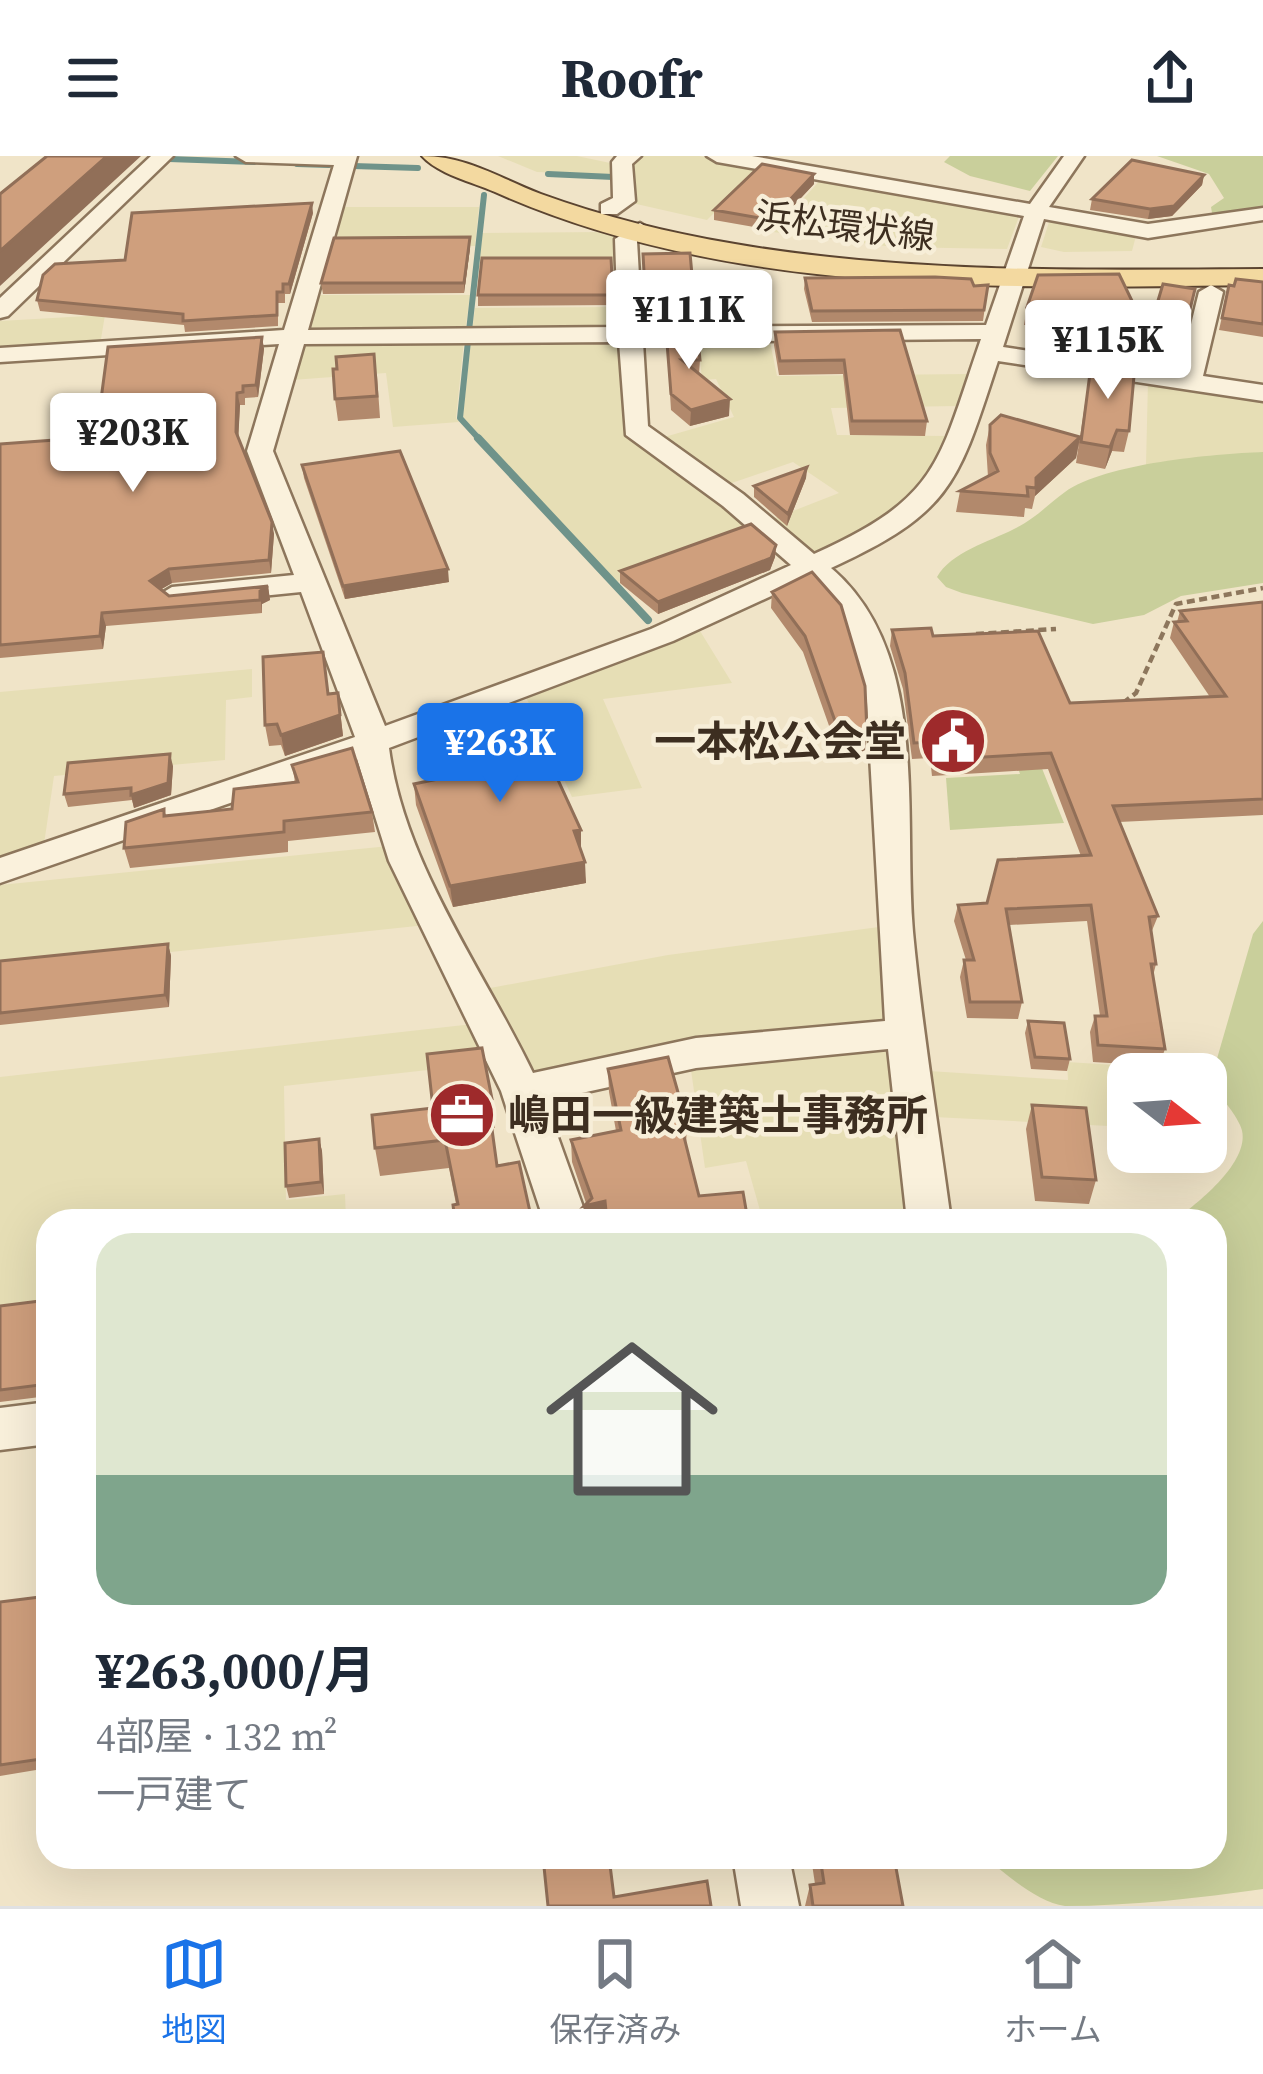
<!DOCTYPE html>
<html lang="ja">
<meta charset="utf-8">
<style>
:root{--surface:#fff;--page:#f2f2f3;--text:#1f2937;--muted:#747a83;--line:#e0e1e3;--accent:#1a73e8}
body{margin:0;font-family:"Source Serif 4","Noto Sans JP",serif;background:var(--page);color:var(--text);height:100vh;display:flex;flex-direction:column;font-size:45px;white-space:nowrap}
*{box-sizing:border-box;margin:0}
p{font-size:39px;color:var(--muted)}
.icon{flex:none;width:66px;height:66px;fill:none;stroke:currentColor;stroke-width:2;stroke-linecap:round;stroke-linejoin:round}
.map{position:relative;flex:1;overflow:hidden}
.side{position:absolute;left:36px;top:1053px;width:1191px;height:660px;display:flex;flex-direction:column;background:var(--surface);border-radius:36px;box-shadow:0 12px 48px #0002}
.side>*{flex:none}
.needle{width:78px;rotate:107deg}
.fabs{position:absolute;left:1107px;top:897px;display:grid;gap:24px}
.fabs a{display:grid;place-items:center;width:120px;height:120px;border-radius:24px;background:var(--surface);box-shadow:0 12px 48px #0002;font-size:60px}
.price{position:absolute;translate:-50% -102px;padding:0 27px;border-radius:12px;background:#fff;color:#222;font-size:39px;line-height:78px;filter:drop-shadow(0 3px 6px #0008)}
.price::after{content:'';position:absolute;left:50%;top:72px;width:36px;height:27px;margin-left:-18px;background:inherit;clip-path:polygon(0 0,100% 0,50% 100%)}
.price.active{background:var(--accent);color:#fff}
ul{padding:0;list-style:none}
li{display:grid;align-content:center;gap:24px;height:636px;padding:0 60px}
li span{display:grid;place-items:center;height:372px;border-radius:36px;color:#555}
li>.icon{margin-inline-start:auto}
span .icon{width:216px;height:216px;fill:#fffc;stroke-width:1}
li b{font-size:51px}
header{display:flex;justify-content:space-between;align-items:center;height:156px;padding:0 60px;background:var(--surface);font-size:54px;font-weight:700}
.menu{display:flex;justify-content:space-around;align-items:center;height:168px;border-top:3px solid var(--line);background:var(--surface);font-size:33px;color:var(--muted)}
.menu a{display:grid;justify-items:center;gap:6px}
.menu .active{color:var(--accent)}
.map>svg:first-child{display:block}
</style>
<header><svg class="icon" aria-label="menu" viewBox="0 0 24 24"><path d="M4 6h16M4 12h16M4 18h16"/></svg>Roofr<svg class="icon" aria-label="share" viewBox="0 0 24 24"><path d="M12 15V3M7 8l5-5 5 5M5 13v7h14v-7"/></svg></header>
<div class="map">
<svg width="1263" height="1750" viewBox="0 0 1263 1750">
<rect width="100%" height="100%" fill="#f0e4c8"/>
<path fill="#e6deb5" d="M 498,0 L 577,0 L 615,8 L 616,19 L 537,16 Z
M 639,0 L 699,0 L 761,10 L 707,64 L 632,47 L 630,7 Z
M 824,20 L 1021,55 L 1007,93 L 894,91 L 773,76 Z
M 341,51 L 479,51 L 475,90 L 331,91 Z
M 1051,60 L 1137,76 L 1132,95 L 1064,96 L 1041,91 Z
M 605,76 L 617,80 L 618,110 L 479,111 L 482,77 Z
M 318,139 L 470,139 L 465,176 L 308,176 Z
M 619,151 L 620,172 L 472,176 L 475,152 Z
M 105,159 L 100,189 L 0,196 L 0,165 Z
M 769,181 L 777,220 L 969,218 L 958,250 L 831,252 L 837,279 L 948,280 L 927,322 L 892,357 L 819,399 L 811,398 L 770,364 L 839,337 L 793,306 L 726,329 L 661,282 L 734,261 L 716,223 L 702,224 L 698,182 Z
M 464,184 L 456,262 L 459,266 L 393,271 L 386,217 L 292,224 L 304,188 L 310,186 Z
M 471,184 L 621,185 L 624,275 L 755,375 L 617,426 L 463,261 Z
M 1148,225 L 1263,242 L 1263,296 L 1146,309 Z
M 700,475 L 732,527 L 603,543 L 642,632 L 572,641 L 526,541 Z
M 252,513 L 252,541 L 226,544 L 225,604 L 54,620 L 44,688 L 0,703 L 0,536 Z
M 389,690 L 426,769 L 0,814 L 0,729 Z
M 879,771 L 889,864 L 527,918 L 485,833 L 668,799 Z
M 473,868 L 491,907 L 284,930 L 286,1044 L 345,1038 L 346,1065 L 48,1065 L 48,1149 L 0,1155 L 0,921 Z
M 883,888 L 892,894 L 910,1065 L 763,1065 L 746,1005 L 705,1012 L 690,907 Z
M 1067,906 L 1195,914 L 1196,918 L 1128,918 L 1128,971 L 934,961 L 929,915 L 1068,924 Z"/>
<path fill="#c9cf9b" d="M 950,0 L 1058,0 L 1030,35 L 970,20 L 944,6 Z
M 1157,0 L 1263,0 L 1263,55 L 1212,57 L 1211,51 L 1224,42 L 1209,18 Z
M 1263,296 L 1263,427 L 1181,440 L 1144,459 L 1093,468 L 962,437 L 946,431 L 937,421 C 951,396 989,386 1014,373 C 1035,363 1047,349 1065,336 C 1106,307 1213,298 1263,296 Z
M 1039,605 L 1064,667 L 950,674 L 946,622 L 1020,618 L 1016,606 Z
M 1263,765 L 1263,1733 C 1200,1742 1129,1750 1065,1750 C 1037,1746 1007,1719 985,1701 L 1215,1701 L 1215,1065 L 1173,1065 C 1196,1049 1256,1002 1240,969 C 1231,949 1219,945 1212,920 L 1253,778 Z"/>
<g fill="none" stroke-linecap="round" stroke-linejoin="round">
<path stroke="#6f938a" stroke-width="6" d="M 169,3 L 254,6
M 297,8 L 329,9
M 353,10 L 418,12
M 548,18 L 613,21
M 469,175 L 484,39
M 468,185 L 460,262 L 481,285"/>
<path stroke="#6f938a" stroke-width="8" d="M 478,282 L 648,464"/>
<defs>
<path id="minor" d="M 151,0 L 173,0 L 8,160 L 0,162 L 0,142 Z
M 236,0 L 357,0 L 308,174 L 618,171 L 615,83 L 640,67 L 651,74 L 637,85 L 642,171 L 986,169 L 1024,60 L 717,6 L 707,0 L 752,0 L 1030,48 L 1064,0 L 1084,0 L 1049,51 L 1148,68 L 1263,52 L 1263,64 L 1148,82 L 1044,63 L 1003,191 L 1179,217 L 1199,136 L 1211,129 L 1223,136 L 1203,220 L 1263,229 L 1263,245 L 998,205 C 958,327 953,356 831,412 C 931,497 903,660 913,776 C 922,873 938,968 951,1065 L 907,1065 L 888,893 L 696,912 L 545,945 L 588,1065 L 544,1065 L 501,935 L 389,705 L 357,603 L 0,727 L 0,702 L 355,581 L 301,436 L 172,449 L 157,440 L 172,431 L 294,419 L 247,295 L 279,188 L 0,206 L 0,192 L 284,174 L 334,9 L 246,6 ZM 981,183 C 938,307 941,341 814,398 L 743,338 L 648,270 L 643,186 ZM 619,186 L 626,279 L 723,350 L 791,409 L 651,473 L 385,570 L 273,295 L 304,188 ZM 808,423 L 843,463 L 867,546 L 885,865 L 696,882 L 533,917 C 483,813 404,708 389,592 L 673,485 Z
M 641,0 L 632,8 L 635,45 L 617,58 L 601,58 L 601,48 L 613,42 L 612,6 L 617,0 Z
M 48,1246 L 48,1288 L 0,1294 L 0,1252 Z
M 733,1701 L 789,1701 L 799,1750 L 741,1750 Z"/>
<path id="major" d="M 422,0 C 467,0 499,22 541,38 C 604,61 670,77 735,88 C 909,118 1087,114 1263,113 L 1263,129 C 1009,132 732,142 495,36 C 472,26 438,18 422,0 Z"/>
</defs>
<use href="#minor" stroke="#8d765c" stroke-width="5"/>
<use href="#major" stroke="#5b4430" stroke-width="4"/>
<path stroke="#8d765c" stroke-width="4.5" stroke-dasharray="8 4.5" stroke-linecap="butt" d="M 976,478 L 1056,473
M 1123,547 L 1136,537 L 1176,448 L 1263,432"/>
<use href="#minor" fill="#faf1dc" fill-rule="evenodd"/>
<use href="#major" fill="#f3d9a0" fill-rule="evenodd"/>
</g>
<path fill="#b2896c" d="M 1204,19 L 1202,29 L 1172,60 L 1148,63 L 1090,54 L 1092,43 Z
M 814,28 L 771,74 L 714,64 L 714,54 Z
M 313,57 L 290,138 L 285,138 L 285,147 L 278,147 L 278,170 L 185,176 L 184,169 L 40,155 L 37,144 L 125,104 Z
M 470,81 L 470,92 L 464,137 L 323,138 L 321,127 Z
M 611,102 L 613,149 L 478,150 L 478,139 Z
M 643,112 L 695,152 L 695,166 L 646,166 Z
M 1038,119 L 1148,178 L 1195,133 L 1176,212 L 1072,196 L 1075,182 L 1036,177 L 1038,169 L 1024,169 L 1027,151 Z
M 805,122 L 974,130 L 988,129 L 983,165 L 812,166 L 804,133 Z
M 1263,126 L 1263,181 L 1219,174 L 1229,129 Z
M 666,174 L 700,204 L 699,218 L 729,260 L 690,270 L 671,254 Z
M 900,174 L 927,265 L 925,280 L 850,279 L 843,218 L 779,219 L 774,189 L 775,176 Z
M 262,181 L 264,193 L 258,241 L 245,242 L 245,249 L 240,249 L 238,282 L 274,378 L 271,417 L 172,427 L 160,434 L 169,440 L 268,430 L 270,444 L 262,448 L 262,457 L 106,470 L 103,493 L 0,502 L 0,288 L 96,281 Z
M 1092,202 L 1129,275 L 1124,296 L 1112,295 L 1105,313 L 1076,307 L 1079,287 L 1076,302 L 1035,340 L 1032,353 L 1025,352 L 1024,361 L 956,356 L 960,335 L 988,321 L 986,289 L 990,269 L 1080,281 Z
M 377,220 L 380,262 L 338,265 L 335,243 Z
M 302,309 L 449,426 L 345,443 L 304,322 Z
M 807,311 L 806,322 L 787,370 L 754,341 L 754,330 Z
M 776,389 L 775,401 L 770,414 L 658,458 L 620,427 L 620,415 Z
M 772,436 L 865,530 L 865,595 L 839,598 L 803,496 L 771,452 Z
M 1263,446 L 1263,659 L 1119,666 L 1158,760 L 1151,777 L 1156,808 L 1153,820 L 1165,893 L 1159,910 L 1093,906 L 1090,876 L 1095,860 L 1100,860 L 1087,765 L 1009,769 L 1022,846 L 1018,863 L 967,862 L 960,821 L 964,804 L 966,804 L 954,765 L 958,749 L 987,747 L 1081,700 L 1048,613 L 932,620 L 930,602 L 912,603 L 903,533 L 890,490 L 892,474 L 933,480 L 1070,547 L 1210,541 L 1170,482 L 1174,466 L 1177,466 L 1180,455 Z
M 338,537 L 343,580 L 285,600 L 281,589 L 269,590 L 265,569 L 329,538 Z
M 477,561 L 581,695 L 586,727 L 453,751 L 416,649 L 414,628 L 458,619 L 456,600 L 459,599 L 456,592 L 454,571 L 477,567 Z
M 292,609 L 372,656 L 375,676 L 288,685 L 288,696 L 130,712 L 124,692 L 164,653 L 166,660 L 232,653 L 295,626 Z
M 173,610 L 171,639 L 134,652 L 132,644 L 68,651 L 64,638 Z
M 168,788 L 171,800 L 169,851 L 0,869 L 0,805 Z
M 1028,865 L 1070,903 L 1067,915 L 1031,913 L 1025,877 Z
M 608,913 L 687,968 L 686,990 L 699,1040 L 748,1065 L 585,1065 L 586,1047 L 572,1006 L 571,984 L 616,975 L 609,936 Z
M 492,943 L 495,972 L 492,972 L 497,1010 L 456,1048 L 449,1012 L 380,1020 L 375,992 Z
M 1032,949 L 1096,1024 L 1089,1048 L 1035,1045 L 1026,973 Z
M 319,983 L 322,995 L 324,1038 L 289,1042 L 286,1030 Z
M 48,1144 L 48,1240 L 0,1246 L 0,1150 Z
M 48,1440 L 48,1612 L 0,1620 L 0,1446 Z
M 814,1701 L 894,1701 L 903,1750 L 805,1750 L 810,1729 L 815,1728 L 812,1708 Z"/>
<path fill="#916f58" d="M 107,0 L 141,0 L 0,130 L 0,95 Z
M 814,18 L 814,28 L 771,74 L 771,64 Z
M 1204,19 L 1202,29 L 1172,60 L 1148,63 L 1150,53 Z
M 312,47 L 313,57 L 290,138 L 289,128 Z
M 470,81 L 470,92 L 464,137 L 464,127 Z
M 262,181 L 264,193 L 258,241 L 256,229 Z
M 237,237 L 240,249 L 238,288 L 236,276 Z
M 730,243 L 729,260 L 690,270 L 691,254 Z
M 1117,274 L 1112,295 L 1105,313 L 1110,291 Z
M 1080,281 L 1076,302 L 1035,340 L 1036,322 Z
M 807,311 L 806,322 L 787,370 L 788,358 Z
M 272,366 L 274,378 L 271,417 L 269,404 Z
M 776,389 L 775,401 L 770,414 L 658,458 L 658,446 Z
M 169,413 L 172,427 L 153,438 L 150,425 Z
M 448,413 L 449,426 L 345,443 L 343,430 Z
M 268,430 L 270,444 L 262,448 L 262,457 L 260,435 Z
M 102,457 L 106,470 L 103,493 L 100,480 Z
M 338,537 L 343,580 L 285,600 L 281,579 Z
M 867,578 L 865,595 L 839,598 L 841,582 Z
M 170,598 L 173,610 L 171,639 L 134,652 L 131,639 Z
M 581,674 L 581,695 L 574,675 Z
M 585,706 L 586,727 L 453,751 L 450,730 Z
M 168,788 L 171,800 L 169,851 L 165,839 Z
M 319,983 L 322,995 L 324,1038 L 321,1026 Z
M 605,1045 L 605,1065 L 585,1065 L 584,1050 Z"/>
<path fill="#cf9f7d" stroke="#916f58" stroke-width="3" d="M 47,0 L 107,0 L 0,95 L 0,38 Z
M 1132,4 L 1204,19 L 1174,50 L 1150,53 L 1092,43 Z
M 762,8 L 814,18 L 771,64 L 714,54 Z
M 312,47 L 289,128 L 283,128 L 283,136 L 277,136 L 277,159 L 183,165 L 183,158 L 37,144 L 43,119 L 55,108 L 125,104 L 132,57 Z
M 470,81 L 464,127 L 321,127 L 334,82 Z
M 690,97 L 695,152 L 646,152 L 643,98 Z
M 482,102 L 611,102 L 613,139 L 478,139 Z
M 1119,118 L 1148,178 L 1163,128 L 1195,133 L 1180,194 L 1076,178 L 1080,165 L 1040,159 L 1042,151 L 1027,151 L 1038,119 Z
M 935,121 L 971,123 L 974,130 L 988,129 L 984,154 L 812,155 L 805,122 Z
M 1236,123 L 1263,126 L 1263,168 L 1222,162 L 1229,129 L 1234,130 Z
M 666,174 L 697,174 L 700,204 L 682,204 L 730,243 L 691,254 L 671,238 Z
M 900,174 L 927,265 L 852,265 L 844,204 L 780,205 L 775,176 Z
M 262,181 L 256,229 L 243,230 L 243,236 L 237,237 L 236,276 L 272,366 L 269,404 L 169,413 L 150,425 L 169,440 L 268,430 L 260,435 L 260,444 L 102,457 L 100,480 L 0,489 L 0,288 L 96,281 L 108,191 Z
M 374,198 L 377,240 L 335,243 L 333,213 L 337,213 L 336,201 Z
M 1092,202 L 1135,209 L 1129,275 L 1117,274 L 1110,291 L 1081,286 Z
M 1001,259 L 1080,281 L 1036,322 L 1036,332 L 1027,331 L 1028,340 L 960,335 L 998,315 L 990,297 L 990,269 Z
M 400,295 L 448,413 L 343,430 L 302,309 Z
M 807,311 L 788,358 L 754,330 Z
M 751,368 L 776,389 L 771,402 L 658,446 L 620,415 Z
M 812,416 L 841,449 L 865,530 L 867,578 L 841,582 L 805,480 L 772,436 Z
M 1263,446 L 1263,643 L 1113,650 L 1158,760 L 1149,761 L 1156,808 L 1151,808 L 1165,893 L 1098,889 L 1095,860 L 1107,860 L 1091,749 L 1006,753 L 1022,846 L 970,846 L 964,804 L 974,804 L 958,749 L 987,747 L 998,704 L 1091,699 L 1051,597 L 934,604 L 933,586 L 914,587 L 905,517 L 892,474 L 931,472 L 933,480 L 1038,475 L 1070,547 L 1226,540 L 1174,466 L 1187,465 L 1180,455 Z
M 323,496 L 328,538 L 338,537 L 340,559 L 281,579 L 277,568 L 265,569 L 263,501 Z
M 525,552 L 581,674 L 574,675 L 585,706 L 450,730 L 414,628 L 463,618 L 456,600 L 465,598 L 454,571 L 479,567 L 477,561 Z
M 352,592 L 372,656 L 284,665 L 284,676 L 124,692 L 126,666 L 164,653 L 164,660 L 232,653 L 234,633 L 298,626 L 292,609 Z
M 170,598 L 168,627 L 131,639 L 131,632 L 64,638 L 68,607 Z
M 168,788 L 165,839 L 0,857 L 0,805 Z
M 1028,865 L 1064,867 L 1070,903 L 1035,901 Z
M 482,892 L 492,943 L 488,944 L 497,1010 L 519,1006 L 532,1065 L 455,1065 L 453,1049 L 458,1048 L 445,984 L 375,992 L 372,959 L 433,952 L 427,898 Z
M 668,901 L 687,968 L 681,969 L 699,1040 L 743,1036 L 748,1065 L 607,1065 L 605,1045 L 584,1050 L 592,1042 L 571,984 L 621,974 L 608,913 Z
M 1032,949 L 1086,952 L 1096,1024 L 1042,1021 Z
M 319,983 L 321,1026 L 286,1030 L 285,987 Z
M 48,1144 L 48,1228 L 0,1234 L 0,1150 Z
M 48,1440 L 48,1602 L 0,1609 L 0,1446 Z
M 543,1701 L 609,1701 L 614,1741 L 707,1725 L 711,1750 L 548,1750 Z
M 820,1701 L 894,1701 L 903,1750 L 813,1750 L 810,1729 L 824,1727 Z"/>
<defs>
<symbol id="civic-disc" viewBox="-11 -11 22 22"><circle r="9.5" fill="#9e2a2b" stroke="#f7eed8"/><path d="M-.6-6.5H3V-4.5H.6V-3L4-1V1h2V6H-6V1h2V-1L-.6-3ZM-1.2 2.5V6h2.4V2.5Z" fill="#fff"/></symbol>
<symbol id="office-disc" viewBox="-11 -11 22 22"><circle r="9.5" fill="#9e2a2b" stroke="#f7eed8"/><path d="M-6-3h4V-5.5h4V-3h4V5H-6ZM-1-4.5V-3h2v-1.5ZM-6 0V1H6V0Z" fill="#fff"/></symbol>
</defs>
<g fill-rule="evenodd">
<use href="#civic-disc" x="915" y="547" width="76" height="76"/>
<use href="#office-disc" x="424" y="921" width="76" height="76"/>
</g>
<g text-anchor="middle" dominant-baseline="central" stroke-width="9" stroke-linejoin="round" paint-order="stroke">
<g font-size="36" fill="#3d2e20" stroke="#f7eed8">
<text transform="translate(845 70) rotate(7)">浜松環状線</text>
</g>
<g font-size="42" font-weight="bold" fill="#3d2e20" stroke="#f7eed8" text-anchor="end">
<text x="906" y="585">一本松公会堂</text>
<text x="508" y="959" text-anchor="start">嶋田一級建築士事務所</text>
</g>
</g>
</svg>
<div class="fabs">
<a><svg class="needle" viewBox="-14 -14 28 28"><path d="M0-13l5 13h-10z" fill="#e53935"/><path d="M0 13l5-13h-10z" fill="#747a83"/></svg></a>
</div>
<b class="price" style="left:689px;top:216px">¥111K</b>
<b class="price" style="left:1108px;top:246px">¥115K</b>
<b class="price" style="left:133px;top:339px">¥203K</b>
<b class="price active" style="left:500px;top:649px">¥263K</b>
<section class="side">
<ul>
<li><span style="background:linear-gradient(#dfe7d0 65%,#7fa58c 0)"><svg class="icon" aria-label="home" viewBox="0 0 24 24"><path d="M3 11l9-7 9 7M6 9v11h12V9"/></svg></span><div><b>¥263,000/月</b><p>4部屋 · 132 m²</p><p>一戸建て</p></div></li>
</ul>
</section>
</div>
<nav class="menu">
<a class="active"><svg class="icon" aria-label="map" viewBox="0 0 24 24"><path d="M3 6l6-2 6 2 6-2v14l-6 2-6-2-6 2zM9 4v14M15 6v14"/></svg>地図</a>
<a><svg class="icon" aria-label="saved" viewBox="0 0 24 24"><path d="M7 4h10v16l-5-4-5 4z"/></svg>保存済み</a>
<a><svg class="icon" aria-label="home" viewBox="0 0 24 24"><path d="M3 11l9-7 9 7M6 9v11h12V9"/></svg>ホーム</a>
</nav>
